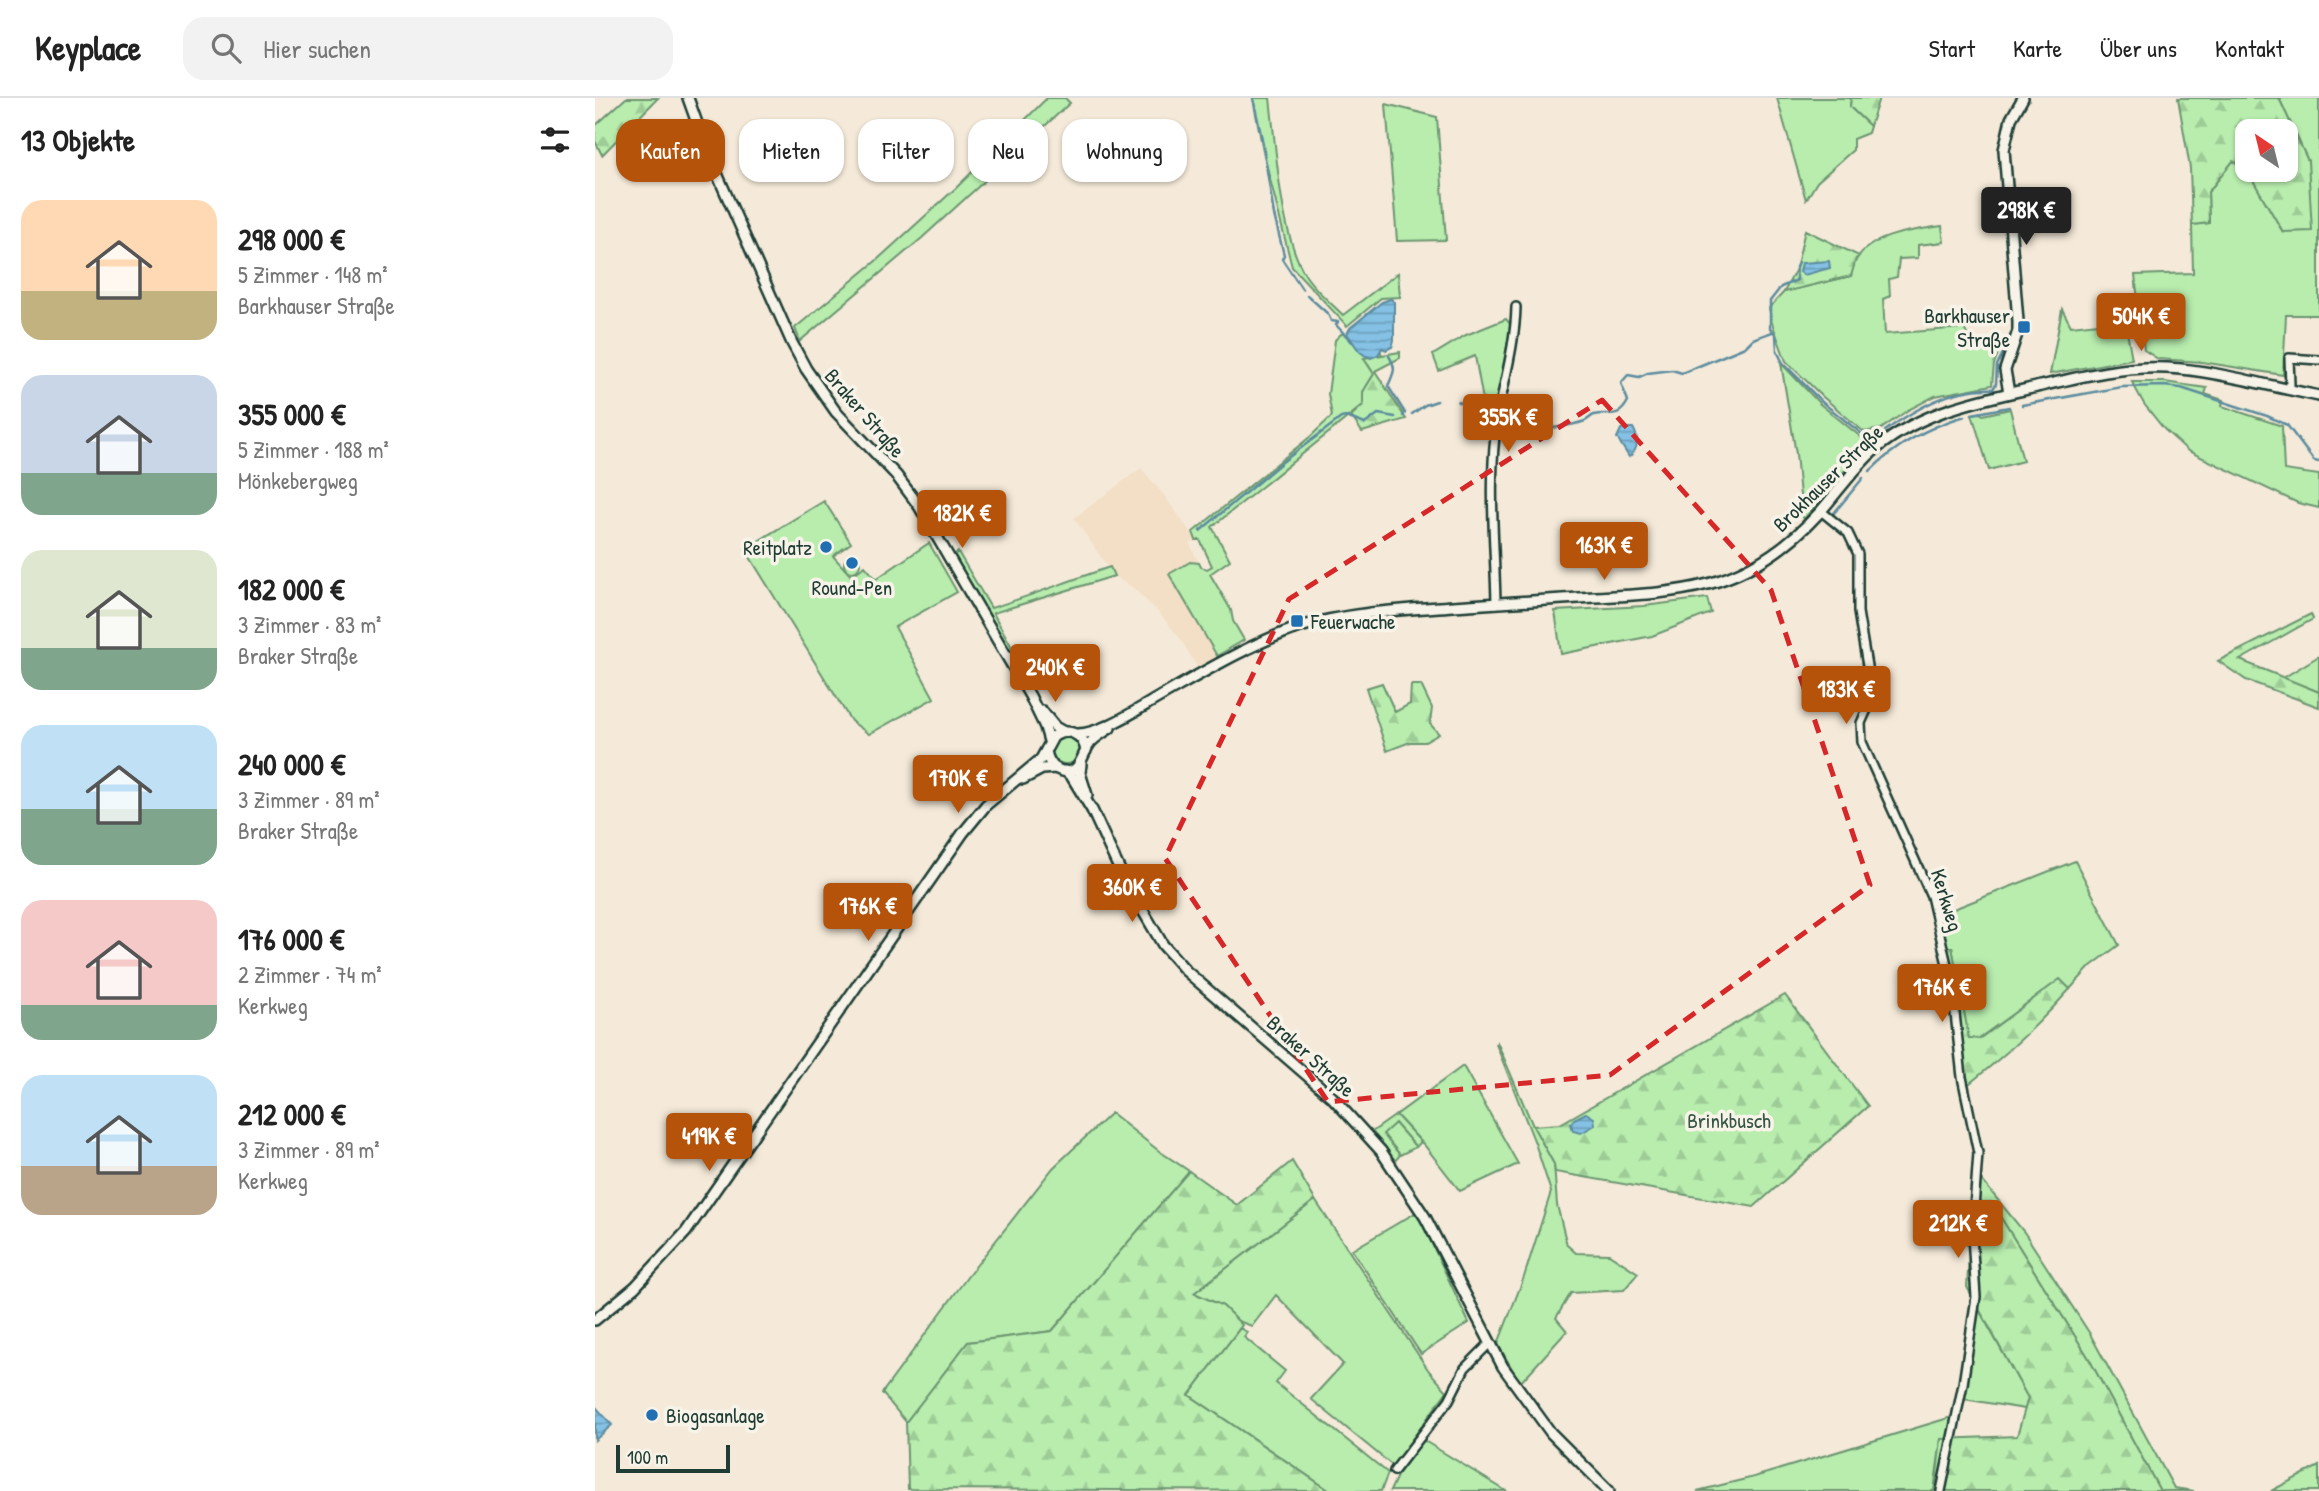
<!DOCTYPE html>
<html lang="de">
<meta charset="utf-8">
<style>
:root{--surface:#fff;--page:#f2f2f2;--text:#222;--muted:#767676;--line:#e0e0e0;--accent:#b45309}
body{margin:0;font-family:"Patrick Hand",sans-serif;background:var(--page);color:var(--text);height:100vh;display:flex;flex-direction:column;font-size:26px;white-space:nowrap}
*{box-sizing:border-box;margin:0}
p{font-size:23px;color:var(--muted)}
.icon{flex:none;width:38px;height:38px;fill:none;stroke:currentColor;stroke-width:2;stroke-linecap:round;stroke-linejoin:round}
.map{position:relative;flex:1;overflow:hidden}
.panel{display:flex;flex-direction:column;background:var(--surface);width:595px}
.panel>*{flex:none}
.top-card{position:absolute;left:21px;top:21px;width:665px;height:63px;display:flex;gap:14px}
.needle{width:46px;rotate:325deg}
.tools{position:absolute;left:1640px;top:21px;display:grid;gap:14px}
.tools a{display:grid;place-items:center;width:63px;height:63px;border-radius:14px;background:var(--surface);box-shadow:0 2px 5px #0004;font-size:35px}
.scale{position:absolute;left:21px;bottom:18px;width:114px;box-sizing:border-box;padding-left:7px;border:4px solid #1f3d34;border-top:0;font-size:19px;line-height:24px;white-space:nowrap;color:#1f3d34;-webkit-text-stroke:5px #f7f3e8;paint-order:stroke}
.price{position:absolute;translate:-50% -60px;padding:0 16px;border-radius:7px;background:var(--accent);color:#fff;font-size:23px;line-height:46px;filter:drop-shadow(0 2px 4px #0008)}
.price::after{content:'';position:absolute;left:50%;top:42px;width:21px;height:16px;margin-left:-10px;background:inherit;clip-path:polygon(0 0,100% 0,50% 100%)}
.price.current{background:#222;color:#fff}
ul{padding:0;list-style:none}
li{display:flex;align-items:center;gap:21px;height:175px;padding:0 21px}
li span{display:grid;place-items:center;flex:none;width:196px;height:140px;border-radius:21px;color:#555}
li>.icon{margin-inline-start:auto}
span .icon{width:84px;height:84px;fill:#fffc;stroke-width:1}
li b{font-size:30px}
h2{display:flex;justify-content:space-between;align-items:center;height:84px;padding:0 21px;font-size:30px}
.chip{padding:0 24px;border-radius:21px;background:var(--surface);box-shadow:0 2px 5px #0004;font-size:24px;line-height:63px}
.chip.current{background:var(--accent);color:#fff}
header{display:flex;align-items:center;gap:42px;box-sizing:border-box;height:98px;padding:0 35px;background:var(--surface);border-bottom:2px solid var(--line)}
header strong{font-size:33px}
nav{display:flex;gap:38px;margin-inline-start:auto;font-size:24px}
.search{width:490px;height:63px;background:var(--page);display:flex;align-items:center;gap:18px;box-sizing:border-box;padding:0 24px;border-radius:21px;color:var(--muted);font-size:26px}
main{display:flex;flex:1;min-height:0}
.map>svg:first-child{display:block}
</style>
<header>
<strong>Keyplace</strong>
<div class="search"><svg class="icon" aria-label="search" viewBox="0 0 24 24"><circle cx="10" cy="10" r="6"/><path d="M15 15l6 6"/></svg>Hier suchen</div>
<nav><a>Start</a><a>Karte</a><a>Über uns</a><a>Kontakt</a></nav>
</header>
<main>
<section class="panel">
<h2>13 Objekte<svg class="icon" aria-label="filters" viewBox="0 0 24 24"><path d="M4 7h16M4 17h16"/><circle cx="9" cy="7" r="2"/><circle cx="15" cy="17" r="2"/></svg></h2>
<ul>
<li><span style="background:linear-gradient(#ffd9b3 65%,#c2b280 0)"><svg class="icon" aria-label="home" viewBox="0 0 24 24"><path d="M3 11l9-7 9 7M6 9v11h12V9"/></svg></span><div><b>298 000 €</b><p>5 Zimmer · 148 m²</p><p>Barkhauser Straße</p></div></li>
<li><span style="background:linear-gradient(#c9d6e8 70%,#7fa58c 0)"><svg class="icon" aria-label="home" viewBox="0 0 24 24"><path d="M3 11l9-7 9 7M6 9v11h12V9"/></svg></span><div><b>355 000 €</b><p>5 Zimmer · 188 m²</p><p>Mönkebergweg</p></div></li>
<li><span style="background:linear-gradient(#dfe7d0 70%,#7fa58c 0)"><svg class="icon" aria-label="home" viewBox="0 0 24 24"><path d="M3 11l9-7 9 7M6 9v11h12V9"/></svg></span><div><b>182 000 €</b><p>3 Zimmer · 83 m²</p><p>Braker Straße</p></div></li>
<li><span style="background:linear-gradient(#bfe0f5 60%,#7fa58c 0)"><svg class="icon" aria-label="home" viewBox="0 0 24 24"><path d="M3 11l9-7 9 7M6 9v11h12V9"/></svg></span><div><b>240 000 €</b><p>3 Zimmer · 89 m²</p><p>Braker Straße</p></div></li>
<li><span style="background:linear-gradient(#f6c9c9 75%,#7fa58c 0)"><svg class="icon" aria-label="home" viewBox="0 0 24 24"><path d="M3 11l9-7 9 7M6 9v11h12V9"/></svg></span><div><b>176 000 €</b><p>2 Zimmer · 74 m²</p><p>Kerkweg</p></div></li>
<li><span style="background:linear-gradient(#bfe0f5 65%,#b9a48a 0)"><svg class="icon" aria-label="home" viewBox="0 0 24 24"><path d="M3 11l9-7 9 7M6 9v11h12V9"/></svg></span><div><b>212 000 €</b><p>3 Zimmer · 89 m²</p><p>Kerkweg</p></div></li>
</ul>
</section>
<div class="map">
<svg width="1724" height="1393" viewBox="0 0 1724 1393">
<defs>
<pattern id="forest-firs" width="22" height="20" patternUnits="userSpaceOnUse" patternTransform="scale(1.75)"><rect width="22" height="20" fill="#b8edae"/><path d="M5 1l3.5 6h-7zM16 11l3.5 6h-7z" fill="#9ecc96"/></pattern>
<pattern id="water-rules" width="6" height="5" patternUnits="userSpaceOnUse" patternTransform="scale(1.75)"><rect width="6" height="5" fill="#84c1e4"/><path d="M0 2.5h6" fill="none" stroke="#6b9eba"/></pattern>
</defs>
<rect width="100%" height="100%" fill="#f5ead9"/>
<filter id="ink" filterUnits="userSpaceOnUse"><feTurbulence type="fractalNoise" baseFrequency=".0143" numOctaves="2"/><feDisplacementMap in="SourceGraphic" scale="14" xChannelSelector="R" yChannelSelector="G"/><feConvolveMatrix kernelMatrix="1 2 1 2 8 2 1 2 1" color-interpolation-filters="sRGB"/></filter>
<g filter="url(#ink)">
<path fill="#f2dfc6" d="M 546,370 L 572,401 L 601,442 L 595,446 L 604,465 L 595,464 L 574,477 L 624,560 L 604,572 L 584,539 L 563,514 L 538,490 L 519,478 L 479,420 Z"/>
<path fill="#b8edae" stroke="#6c9571" stroke-width="2" d="M 452,0 L 470,0 L 475,5 L 327,140 L 205,243 L 200,230 L 282,162 L 362,89 Z
M 658,0 L 675,0 C 681,49 685,138 711,178 C 720,192 736,205 748,217 L 803,175 L 805,199 L 786,200 L 752,228 L 697,169 L 668,53 Z
M 1182,0 L 1256,0 L 1255,9 L 1275,28 L 1273,35 L 1258,41 L 1258,52 L 1222,84 L 1211,102 Z
M 1684,0 L 1724,0 L 1724,217 L 1691,217 L 1688,277 L 1607,264 L 1563,261 L 1549,252 L 1540,177 L 1598,175 L 1597,127 L 1614,125 L 1613,94 L 1638,63 L 1651,70 L 1688,134 L 1713,63 Z
M 791,6 L 842,19 L 851,142 L 802,143 Z
M 1347,128 L 1349,144 L 1323,147 L 1323,160 L 1304,161 L 1302,179 L 1294,181 L 1295,198 L 1288,201 L 1290,236 L 1369,230 L 1375,243 L 1408,242 L 1399,266 L 1397,287 L 1340,298 L 1313,312 L 1286,331 L 1269,334 L 1228,299 L 1191,263 L 1177,225 L 1174,210 L 1189,194 L 1256,178 C 1257,173 1258,167 1261,162 C 1275,136 1322,132 1347,128 Z
M 1467,211 L 1476,228 L 1530,222 L 1537,261 L 1455,276 Z
M 911,221 L 916,227 L 901,308 L 889,308 L 880,258 L 844,273 L 838,257 L 871,237 Z
M 746,236 L 757,237 L 783,247 L 787,257 L 769,261 L 779,276 L 768,294 L 768,307 L 617,429 L 635,462 L 615,476 L 636,512 L 638,523 L 649,542 L 622,558 L 574,476 L 595,464 L 604,465 L 606,469 L 612,471 L 617,468 L 605,442 L 601,442 L 598,434 L 716,338 L 737,318 L 733,296 L 740,242 Z
M 1186,265 L 1225,306 L 1266,339 L 1283,339 L 1262,358 L 1209,421 L 1207,418 L 1201,356 Z
M 1537,284 L 1569,284 L 1612,290 L 1610,296 L 1628,302 L 1627,308 L 1687,328 L 1689,372 L 1724,377 L 1724,410 L 1703,405 L 1593,353 L 1569,331 L 1549,306 Z
M 1415,311 L 1428,363 L 1394,372 L 1377,316 L 1385,315 L 1388,317 Z
M 229,403 L 256,445 L 238,458 L 256,478 L 270,468 L 281,481 L 334,445 L 362,494 L 300,529 L 339,600 L 274,636 L 256,623 L 150,451 Z
M 363,454 L 396,510 C 436,498 475,482 515,469 L 519,478 L 398,515 L 424,562 L 420,564 L 358,457 Z
M249 466a8 8 0 1 1 16 0a8 8 0 1 1-16 0Z
M 1112,500 L 1116,515 L 1057,538 L 966,556 L 960,513 L 1049,508 Z
M 1724,558 L 1724,594 L 1688,580 Z
M457 652a14 14 0 1 1 28 0a14 14 0 1 1-28 0Z
M 1480,763 L 1524,847 L 1496,868 L 1475,891 L 1465,882 L 1383,941 L 1373,940 L 1357,849 L 1352,849 L 1346,816 Z
M 902,944 L 938,1028 L 959,1066 L 962,1107 L 972,1147 L 981,1155 L 1014,1156 L 1043,1175 L 1029,1192 L 976,1195 L 961,1220 L 972,1233 L 925,1285 L 903,1246 L 929,1179 L 956,1094 L 940,1045 L 901,946 Z
M 868,968 L 923,1066 L 865,1093 L 830,1048 L 801,1017 Z
M 516,1015 L 564,1053 L 594,1073 L 457,1233 L 373,1244 L 311,1324 L 287,1295 L 373,1178 L 458,1070 Z
M 800,1025 L 821,1049 L 805,1057 L 787,1035 Z
M 1385,1080 L 1429,1134 L 1495,1236 L 1579,1390 L 1599,1393 L 1565,1393 L 1493,1259 L 1396,1104 L 1383,1105 Z
M 720,1102 L 834,1273 L 852,1293 L 798,1368 L 716,1301 L 748,1266 L 681,1197 L 657,1228 L 643,1223 L 628,1208 L 599,1195 Z
M 822,1114 L 874,1225 L 826,1256 L 757,1152 Z
M 1383,1210 L 1433,1300 L 1430,1311 L 1368,1301 Z
M 645,1230 L 652,1234 L 649,1239 L 690,1273 L 681,1285 L 793,1375 L 786,1393 L 735,1393 L 594,1297 Z
M 1357,1319 L 1355,1341 L 1346,1341 L 1339,1393 L 1102,1393 L 1159,1379 Z
M 828,1342 L 911,1393 L 795,1393 L 802,1378 Z
M 1724,1368 L 1724,1393 L 1676,1393 Z"/>
<path fill="url(#forest-firs)" stroke="#6c9571" stroke-width="2" d="M 31,0 L 63,0 L 7,57 L 0,43 L 0,28 Z
M 1256,0 L 1284,0 L 1275,28 L 1255,9 Z
M 1583,0 L 1684,0 L 1713,63 L 1717,133 L 1688,134 L 1652,72 L 1690,72 L 1690,33 L 1652,33 L 1652,71 L 1638,63 L 1613,94 L 1614,125 L 1597,127 L 1595,70 Z
M 1210,132 L 1264,158 L 1261,161 L 1256,178 L 1189,194 L 1201,171 Z
M 805,254 L 805,260 L 780,273 L 811,321 L 767,334 L 756,318 L 768,307 L 768,294 L 779,276 L 769,260 Z
M 1716,516 L 1718,521 L 1645,562 L 1724,594 L 1724,609 L 1651,582 L 1623,563 Z
M 787,585 L 800,614 L 815,606 L 816,587 L 826,587 L 837,610 L 835,626 L 844,636 L 830,644 L 815,644 L 792,653 L 771,590 Z
M 1346,849 L 1357,849 L 1374,940 L 1384,941 L 1465,881 L 1475,891 C 1444,926 1412,956 1375,985 L 1370,986 Z
M 1190,897 L 1273,1008 L 1159,1109 L 960,1074 L 959,1066 L 938,1028 L 965,1026 Z
M 801,1017 L 826,1044 L 821,1049 L 800,1025 L 788,1036 L 805,1057 L 800,1063 L 777,1034 Z
M 697,1063 L 720,1102 L 599,1195 L 628,1208 L 647,1227 L 594,1297 L 735,1393 L 313,1391 L 311,1324 L 373,1244 L 457,1233 L 594,1073 L 642,1107 Z
M 1396,1104 L 1493,1259 L 1565,1393 L 1340,1393 L 1346,1341 L 1422,1338 L 1433,1300 L 1372,1189 L 1377,1105 Z"/>
<path fill="url(#water-rules)" stroke="#5c8c9e" stroke-width="2" d="M 1234,163 L 1235,170 L 1209,177 L 1205,174 L 1207,165 Z
M 796,201 L 799,204 L 799,242 L 797,249 L 791,252 L 787,250 L 783,257 L 776,260 C 762,256 760,245 752,236 L 755,230 L 787,204 Z
M 1030,330 L 1038,330 C 1044,340 1044,351 1034,359 L 1022,340 L 1026,331 Z
M 991,1015 L 999,1020 L 1000,1027 L 986,1035 L 978,1033 L 976,1026 L 979,1021 Z
M 0,1308 L 17,1327 L 0,1342 Z"/>
<g fill="none" stroke-linecap="round" stroke-linejoin="round">
<path stroke="#5c8c9e" stroke-width="2.5" d="M 658,0 L 667,41 L 679,117 L 689,157 L 687,161 L 707,191
M 1204,164 L 1201,169 L 1202,182 L 1186,189 L 1175,203 L 1175,230 L 1181,237 L 1182,253 L 1188,265 L 1227,304 L 1267,336 L 1285,335
M 712,197 L 733,216 L 736,223 L 743,224 L 741,227 L 757,244
M 794,258 C 802,271 799,274 793,288 L 810,315 L 808,318
M 863,304 L 888,311 L 896,317
M 1427,307 L 1527,289 L 1569,288 L 1586,290 L 1672,318 L 1692,327 L 1719,363 L 1724,364
M 817,316 L 830,307 L 842,303
M 1377,316 L 1414,309
M 1290,333 C 1321,310 1358,289 1398,291 L 1401,286 L 1402,267 L 1409,253
M 939,334 C 956,329 974,329 990,323 C 993,322 996,318 999,317 C 1013,313 1023,323 1033,303 L 1026,285 L 1033,277 L 1044,279 L 1053,275 L 1077,272 L 1087,275 L 1150,249 L 1158,241 L 1177,234
M 1275,373 C 1302,346 1333,329 1370,318
M 1239,415 L 1268,380
M 605,433 L 686,365 L 746,320 L 751,319 L 770,326 L 783,316 L 800,319"/>
<defs>
<path id="minor" d="M 1693,292 L 1695,287 L 1694,260 L 1724,262
M 1226,413 L 1253,435 L 1263,456 L 1263,514 L 1276,592 L 1274,607 L 1266,625 L 1267,644 L 1336,798 L 1357,888 L 1367,979 L 1383,1055 L 1377,1138 L 1381,1199 L 1368,1286 L 1346,1393
M 901,506 C 900,450 894,393 900,338 C 905,295 920,253 921,209
M 799,1373 L 854,1302 L 870,1270 L 894,1246"/>
<path id="tertiary" d="M 93,0 L 112,53 L 197,245 L 211,271 L 241,314 L 301,377 L 324,408 L 435,598 L 450,629 L 454,643
M 1414,295 L 1410,272 L 1423,233 L 1423,223 L 1409,52 L 1416,21 L 1428,0
M 447,613 L 460,629 L 469,634
M 481,636 C 504,637 540,613 561,601 C 607,575 654,546 705,529 C 755,514 807,512 858,508 C 905,505 952,502 999,499 C 1037,497 1076,496 1113,486 C 1157,474 1194,448 1225,414 C 1241,396 1255,376 1273,358 C 1321,313 1384,302 1446,288 C 1488,278 1528,268 1572,270 C 1619,272 1677,289 1724,298
M 491,653 C 488,635 473,629 458,639 L 451,652 C 452,660 455,667 462,671 C 487,683 486,653 497,643 C 502,638 509,634 515,630
M 486,666 L 485,675 L 492,697
M 470,673 L 477,679 L 497,712 L 527,777 L 568,847 L 591,873 L 737,999 L 786,1053 L 830,1119 L 908,1269 L 956,1335 L 1014,1393
M 428,681 L 447,671 L 460,670
M 0,1222 L 40,1189 L 91,1134 L 368,735 L 391,707 L 446,661 L 451,652"/>
</defs>
<use href="#minor" stroke="#1f3d34" stroke-width="12"/>
<use href="#tertiary" stroke="#1f3d34" stroke-width="14"/>
<use href="#minor" stroke="#f7f3e8" stroke-width="7"/>
<use href="#tertiary" stroke="#f7f3e8" stroke-width="9"/>
</g>
</g>
<path fill="none" stroke="#d62828" stroke-width="5" stroke-dasharray="14 9" stroke-linejoin="round" d="M 1007,302 L 1176,492 L 1275,787 L 1015,977 L 733,1004 L 570,760 L 694,501 Z"/>
<g fill="#1f6fb2" stroke="#f7f3e8" stroke-width="2.5">
<rect x="1422" y="222" width="14" height="14" rx="3.5"/>
<circle cx="231" cy="449" r="7"/>
<circle cx="257" cy="465" r="7"/>
<rect x="695" y="516" width="14" height="14" rx="3.5"/>
<circle cx="57" cy="1317" r="7"/>
</g>
<g text-anchor="middle" dominant-baseline="central" stroke-width="7" stroke-linejoin="round" paint-order="stroke">
<g font-size="21" fill="#1f3d34" stroke="#f7f3e8" text-anchor="end">
<text x="1415" y="217">Barkhauser<tspan x="1415" dy="24">Straße</tspan></text>
<text x="217" y="449">Reitplatz</text>
<text x="257" y="489" text-anchor="middle">Round-Pen</text>
<text x="716" y="523" text-anchor="start">Feuerwache</text>
<text x="71" y="1317" text-anchor="start">Biogasanlage</text>
</g>
<g font-size="21" fill="#1f3d34" stroke="#f7f3e8">
<text transform="translate(270 315) rotate(49)">Braker Straße</text>
<text transform="translate(1233 380) rotate(-44)">Brokhauser Straße</text>
<text transform="translate(1352 802) rotate(73)">Kerkweg</text>
<text transform="translate(716 958) rotate(42)">Braker Straße</text>
</g>
<g font-size="21" fill="#365746" stroke="#f7f3e8">
<text x="1134" y="1022">Brinkbusch</text>
</g>
</g>
</svg>
<div class="tools">
<a><svg class="needle" viewBox="-14 -14 28 28"><path d="M0-13l5 13h-10z" fill="#e53935"/><path d="M0 13l5-13h-10z" fill="#767676"/></svg></a>
</div>
<div class="scale">100 m</div>
<b class="price current" style="left:1431px;top:149px">298K €</b>
<b class="price" style="left:1546px;top:255px">504K €</b>
<b class="price" style="left:913px;top:356px">355K €</b>
<b class="price" style="left:367px;top:452px">182K €</b>
<b class="price" style="left:1009px;top:484px">163K €</b>
<b class="price" style="left:460px;top:606px">240K €</b>
<b class="price" style="left:1251px;top:628px">183K €</b>
<b class="price" style="left:363px;top:717px">170K €</b>
<b class="price" style="left:537px;top:826px">360K €</b>
<b class="price" style="left:273px;top:845px">176K €</b>
<b class="price" style="left:1347px;top:926px">176K €</b>
<b class="price" style="left:114px;top:1075px">419K €</b>
<b class="price" style="left:1363px;top:1162px">212K €</b>
<div class="top-card">
<a class="chip current">Kaufen</a>
<a class="chip">Mieten</a>
<a class="chip">Filter</a>
<a class="chip">Neu</a>
<a class="chip">Wohnung</a>
</div>
</div>
</main>
